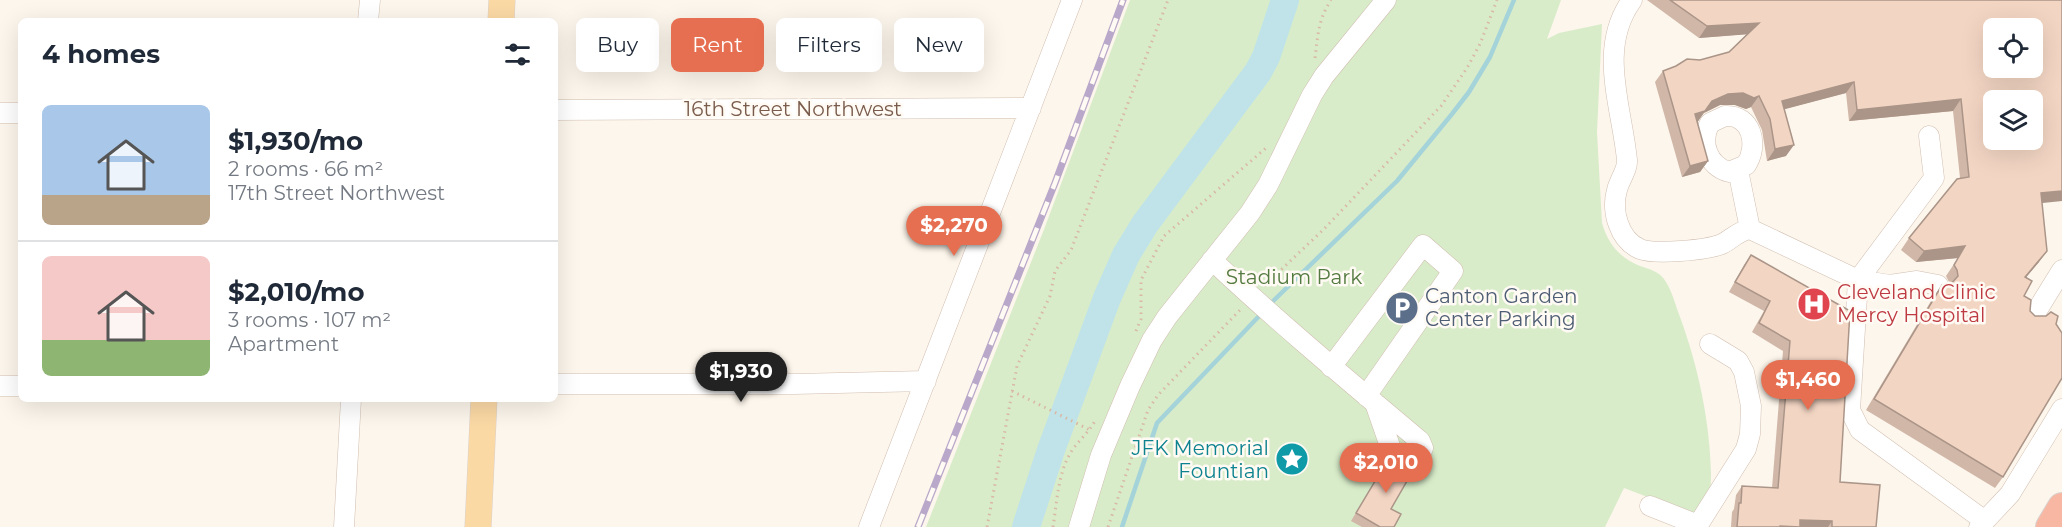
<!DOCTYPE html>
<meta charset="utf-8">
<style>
:root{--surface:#fff;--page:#f2f2f3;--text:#1f2937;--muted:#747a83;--line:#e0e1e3;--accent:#e76f51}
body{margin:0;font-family:Montserrat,sans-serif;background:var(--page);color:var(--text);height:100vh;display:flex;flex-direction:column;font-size:22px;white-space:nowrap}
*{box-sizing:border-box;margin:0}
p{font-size:20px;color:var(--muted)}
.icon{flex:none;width:33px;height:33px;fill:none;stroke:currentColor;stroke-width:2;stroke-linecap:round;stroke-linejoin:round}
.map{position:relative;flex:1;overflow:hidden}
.details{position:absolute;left:18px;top:18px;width:540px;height:384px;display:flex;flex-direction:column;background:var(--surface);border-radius:9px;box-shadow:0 6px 24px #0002}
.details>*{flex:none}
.top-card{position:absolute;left:576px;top:18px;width:570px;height:54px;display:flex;gap:12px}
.controls{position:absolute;left:1983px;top:18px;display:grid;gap:12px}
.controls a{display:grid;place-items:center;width:60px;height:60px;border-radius:9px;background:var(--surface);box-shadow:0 6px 24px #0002;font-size:30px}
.price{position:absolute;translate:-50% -51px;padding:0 14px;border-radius:21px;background:var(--accent);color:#fff;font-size:20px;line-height:39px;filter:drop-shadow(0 2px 3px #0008)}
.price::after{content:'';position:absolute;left:50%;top:36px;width:18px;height:14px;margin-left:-9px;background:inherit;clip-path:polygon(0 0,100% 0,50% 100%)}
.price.selected{background:#222;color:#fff}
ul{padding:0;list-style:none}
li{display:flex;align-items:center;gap:18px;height:150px;padding:0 24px}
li+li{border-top:2px solid var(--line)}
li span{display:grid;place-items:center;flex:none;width:168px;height:120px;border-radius:9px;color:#555}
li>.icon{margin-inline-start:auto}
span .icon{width:72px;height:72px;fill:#fffc;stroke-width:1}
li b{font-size:26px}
h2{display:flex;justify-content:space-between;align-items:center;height:72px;padding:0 24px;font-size:26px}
.pill{padding:0 21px;border-radius:9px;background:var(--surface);box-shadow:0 6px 24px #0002;font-size:21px;line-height:54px}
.pill.selected{background:var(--accent);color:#fff}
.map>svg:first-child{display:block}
</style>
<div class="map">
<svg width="2062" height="527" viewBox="0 0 2062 527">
<rect width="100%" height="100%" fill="#fdf6ec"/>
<path fill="#d8ecc9" d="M 1130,0 L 1561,0 L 1547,39 L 1559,33 L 1602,24 L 1597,132 L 1602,223 C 1608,244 1620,258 1640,266 C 1649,269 1658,271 1664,279 C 1672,290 1675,304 1680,317 C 1698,366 1710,421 1711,474 C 1711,489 1709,505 1708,520 L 1624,488 L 1605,527 L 926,527 L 1043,232 Z"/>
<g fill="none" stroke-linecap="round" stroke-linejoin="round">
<path stroke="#a5d3da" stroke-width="4.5" d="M 1269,305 L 1397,181 L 1452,114 L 1469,92 L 1490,57 L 1514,0
M 1122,527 L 1157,423 L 1262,313"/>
<path stroke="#bfe3e8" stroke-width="28" d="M 1026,527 L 1051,450 L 1107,298 L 1126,255 L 1145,224 L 1258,72 L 1266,57 L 1285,0"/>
<defs>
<path id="minor" d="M 1632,0 C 1597,48 1622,107 1627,160 C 1628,169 1619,181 1617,190 C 1611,211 1619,240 1640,249 C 1655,255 1707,250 1722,244 C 1732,239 1738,231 1750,229 L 1858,280 L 1850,410 L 1860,430 L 1985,521
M 368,21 L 370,0
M 555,110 L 1031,108
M 0,113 L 21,113
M 1725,116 C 1752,114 1759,146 1746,165 L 1729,172 C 1708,166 1699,142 1710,123 Z
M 1929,136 L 1934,178 L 1858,280 L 1890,285 L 1917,281 L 1938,285
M 1738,170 L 1750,229
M 1212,260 C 1279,323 1350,382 1420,441 L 1423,448 L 1416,462 C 1405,464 1400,462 1393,455 L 1375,403
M 2033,317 L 2062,270
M 1331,367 L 1423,245 L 1453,271 L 1366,396
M 555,384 L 794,384 L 926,381
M 0,386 L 21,386
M 1650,506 L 1698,525 L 1698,527
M 1698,525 L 1746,449 L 1750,434 L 1751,406 L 1744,372 L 1738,361 L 1710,344
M 344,527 L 351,399
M 869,527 L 1072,0
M 1079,527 L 1101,455 L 1130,386 L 1152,340 L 1167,317 L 1250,213 L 1268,185 L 1312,95 L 1324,76 L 1386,0
M 1979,527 L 2010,494 L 2062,409"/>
<path id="major" d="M 501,21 L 502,0
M 478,527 L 484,399"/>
<path id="highway" d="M 2050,527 L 2062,507"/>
</defs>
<use href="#minor" stroke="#d1beb0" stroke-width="21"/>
<use href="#major" stroke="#dad1cd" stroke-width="27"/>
<use href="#highway" stroke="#dad1cd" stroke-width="30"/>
<path stroke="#d9b8a5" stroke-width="3" stroke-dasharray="1.5 4.5" stroke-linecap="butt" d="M 1315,58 C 1318,35 1318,20 1331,0
M 1264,286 L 1324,229 L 1441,106 L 1467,68 L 1480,44 L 1497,0
M 1136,331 L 1141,319 L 1141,280 L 1164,236 L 1266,148
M 1012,391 L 1090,430
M 987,527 L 1017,366 L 1050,296 L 1055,271 L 1071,250 L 1168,0
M 1053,527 C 1057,502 1058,470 1073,449 C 1081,438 1090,431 1096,419
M 1108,527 L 1148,410 L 1158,395 L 1240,310"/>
<use href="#minor" stroke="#fff" stroke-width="20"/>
<use href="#major" stroke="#fbd9a5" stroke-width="26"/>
<use href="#highway" stroke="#f7b7a3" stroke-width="28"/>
<defs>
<path id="rail" d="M 918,527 L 1055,183 L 1123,0"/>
</defs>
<use href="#rail" stroke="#b9a8c9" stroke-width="7"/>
<use href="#rail" stroke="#fffaf3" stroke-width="4.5" stroke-dasharray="14" stroke-linecap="butt"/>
</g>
<path fill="#d1b7a8" d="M 1647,0 L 2062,0 L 2042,203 L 2039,262 L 2026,277 L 2003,477 L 1995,488 L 1866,410 L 1934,296 L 1942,285 L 1950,285 L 1949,282 L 1946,276 L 1958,258 L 1916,262 L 1901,250 L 1909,238 L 1960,178 L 1953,111 L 1849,121 L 1846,93 L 1784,109 L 1786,156 L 1767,161 L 1762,130 L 1751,107 L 1746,109 L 1735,105 L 1720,105 L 1704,113 L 1697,122 L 1708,161 L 1700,172 L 1682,177 L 1655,82 L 1663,71 L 1729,52 L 1747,34 L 1699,38 Z
M 1751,255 L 1850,311 L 1840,482 L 1876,527 L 1731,527 L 1732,512 L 1734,509 L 1736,495 L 1742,486 L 1772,488 L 1783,351 L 1752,332 L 1764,311 L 1729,292 L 1744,265 Z
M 1390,456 L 1391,509 L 1394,527 L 1362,527 L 1351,521 Z"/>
<path fill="#aa9588" d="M 1759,23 L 1751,34 L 1699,38 L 1707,26 Z
M 1854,82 L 1846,93 L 1774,112 L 1782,101 Z
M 1743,93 L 1759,96 L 1751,107 L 1746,109 L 1735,105 L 1720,105 L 1704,113 L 1712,101 L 1728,94 Z
M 1961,99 L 1953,111 L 1849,121 L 1857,110 Z
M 1705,111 L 1697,123 L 1695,114 Z
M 1794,145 L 1786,156 L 1767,161 L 1775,149 Z
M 1708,161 L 1700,172 L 1682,177 L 1690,166 Z
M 2062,191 L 2062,201 L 2033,204 L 2041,193 Z
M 1965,246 L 1958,258 L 1916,262 L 1924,251 Z
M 2047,251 L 2039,262 L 2017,288 L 2025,277 Z
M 1800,520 L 1832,521 L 1828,527 L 1795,527 Z"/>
<path fill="#f3d5c3" stroke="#aa9588" stroke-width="1.5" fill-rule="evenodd" d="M 1670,0 L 2062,0 L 2062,191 L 2041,193 L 2047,251 L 2025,277 L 2032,281 L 2024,296 L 2031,300 L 2030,311 L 2035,316 L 2046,316 L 2051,312 L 2058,316 L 2056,324 L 2062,333 L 2062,378 L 2003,477 L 1874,399 L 1942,285 L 1950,285 L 1958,276 L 1957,270 L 1954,265 L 1965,246 L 1924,251 L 1909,238 L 1957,179 L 1969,177 L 1961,99 L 1857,110 L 1854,82 L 1782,101 L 1794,145 L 1775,149 L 1770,119 L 1759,96 L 1754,98 L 1743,93 L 1728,94 L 1712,101 L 1705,111 L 1695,114 L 1708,161 L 1690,166 L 1663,71 L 1676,66 L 1687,59 L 1700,60 L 1729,52 L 1759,23 L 1707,26 ZM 1994,28 L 2032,28 L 2032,68 L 1994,68 ZM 1994,100 L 2032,100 L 2032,140 L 1994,140 Z
M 1751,255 L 1850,311 L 1840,482 L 1880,485 L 1876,527 L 1832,527 L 1832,521 L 1800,520 L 1800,527 L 1780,526 L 1780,527 L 1737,527 L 1739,503 L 1741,503 L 1742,486 L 1778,488 L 1790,341 L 1759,323 L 1770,301 L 1735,282 Z
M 1390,456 L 1401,464 L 1415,467 L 1391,509 L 1401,514 L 1394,527 L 1380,527 L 1356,513 Z"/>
<defs>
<symbol id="hospital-disc" viewBox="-11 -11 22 22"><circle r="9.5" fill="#e0444e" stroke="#fffaf3"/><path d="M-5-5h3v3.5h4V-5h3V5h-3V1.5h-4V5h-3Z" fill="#fff"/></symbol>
<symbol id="parking-disc" viewBox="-11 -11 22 22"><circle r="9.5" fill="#5c6f8a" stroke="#fffaf3"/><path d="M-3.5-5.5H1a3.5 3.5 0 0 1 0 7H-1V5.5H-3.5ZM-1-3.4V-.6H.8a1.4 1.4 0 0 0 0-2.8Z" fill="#fff"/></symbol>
<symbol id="sight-disc" viewBox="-11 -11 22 22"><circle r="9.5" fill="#0f9aa8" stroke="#fffaf3"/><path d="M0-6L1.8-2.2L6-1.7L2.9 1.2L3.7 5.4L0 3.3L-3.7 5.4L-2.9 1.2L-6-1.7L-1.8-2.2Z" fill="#fff"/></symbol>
</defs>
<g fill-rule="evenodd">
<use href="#hospital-disc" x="1795" y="285" width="38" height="38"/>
<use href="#parking-disc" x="1383" y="289" width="38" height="38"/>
<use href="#sight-disc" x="1273" y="440" width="38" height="38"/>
</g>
<g text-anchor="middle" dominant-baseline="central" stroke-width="5" stroke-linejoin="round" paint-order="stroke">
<g font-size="20" fill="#7a5c4d" stroke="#fffaf3">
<text x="793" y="109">16th Street Northwest</text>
</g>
<g font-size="20" fill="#537a41" stroke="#fffaf3">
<text x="1294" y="277">Stadium Park</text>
</g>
<g font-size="20" fill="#be3a42" stroke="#fffaf3" text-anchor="start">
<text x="1837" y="292">Cleveland Clinic<tspan x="1837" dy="23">Mercy Hospital</tspan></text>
</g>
<g font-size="20" fill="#4e5e75" stroke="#fffaf3" text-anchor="start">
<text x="1425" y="296">Canton Garden<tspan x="1425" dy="23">Center Parking</tspan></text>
</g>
<g font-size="20" fill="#0d838f" stroke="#fffaf3" text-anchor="end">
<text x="1269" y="448">JFK Memorial<tspan x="1269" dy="23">Fountian</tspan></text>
</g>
</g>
</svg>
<div class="controls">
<a><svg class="icon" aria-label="locate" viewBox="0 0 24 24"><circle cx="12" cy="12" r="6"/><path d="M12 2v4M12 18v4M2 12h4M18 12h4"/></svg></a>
<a><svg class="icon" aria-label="layers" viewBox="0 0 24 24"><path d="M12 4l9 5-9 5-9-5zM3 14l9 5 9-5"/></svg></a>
</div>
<b class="price" style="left:954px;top:257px">$2,270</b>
<b class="price selected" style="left:741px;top:403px">$1,930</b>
<b class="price" style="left:1808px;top:411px">$1,460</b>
<b class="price" style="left:1386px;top:494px">$2,010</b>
<div class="top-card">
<a class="pill">Buy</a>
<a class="pill selected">Rent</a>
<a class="pill">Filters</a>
<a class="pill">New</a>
</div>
<section class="details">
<h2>4 homes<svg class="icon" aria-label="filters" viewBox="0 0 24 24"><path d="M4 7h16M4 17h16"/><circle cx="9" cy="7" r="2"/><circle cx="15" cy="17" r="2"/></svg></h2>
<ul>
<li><span style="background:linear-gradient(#a9c7e8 75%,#b9a48a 0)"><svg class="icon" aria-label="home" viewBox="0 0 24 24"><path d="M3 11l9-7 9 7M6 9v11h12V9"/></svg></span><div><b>$1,930/mo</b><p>2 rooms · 66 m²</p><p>17th Street Northwest</p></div></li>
<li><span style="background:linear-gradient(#f6c9c9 70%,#8fb573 0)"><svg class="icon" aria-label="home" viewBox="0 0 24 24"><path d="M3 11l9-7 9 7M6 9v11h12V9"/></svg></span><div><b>$2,010/mo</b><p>3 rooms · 107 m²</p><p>Apartment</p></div></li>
</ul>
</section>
</div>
